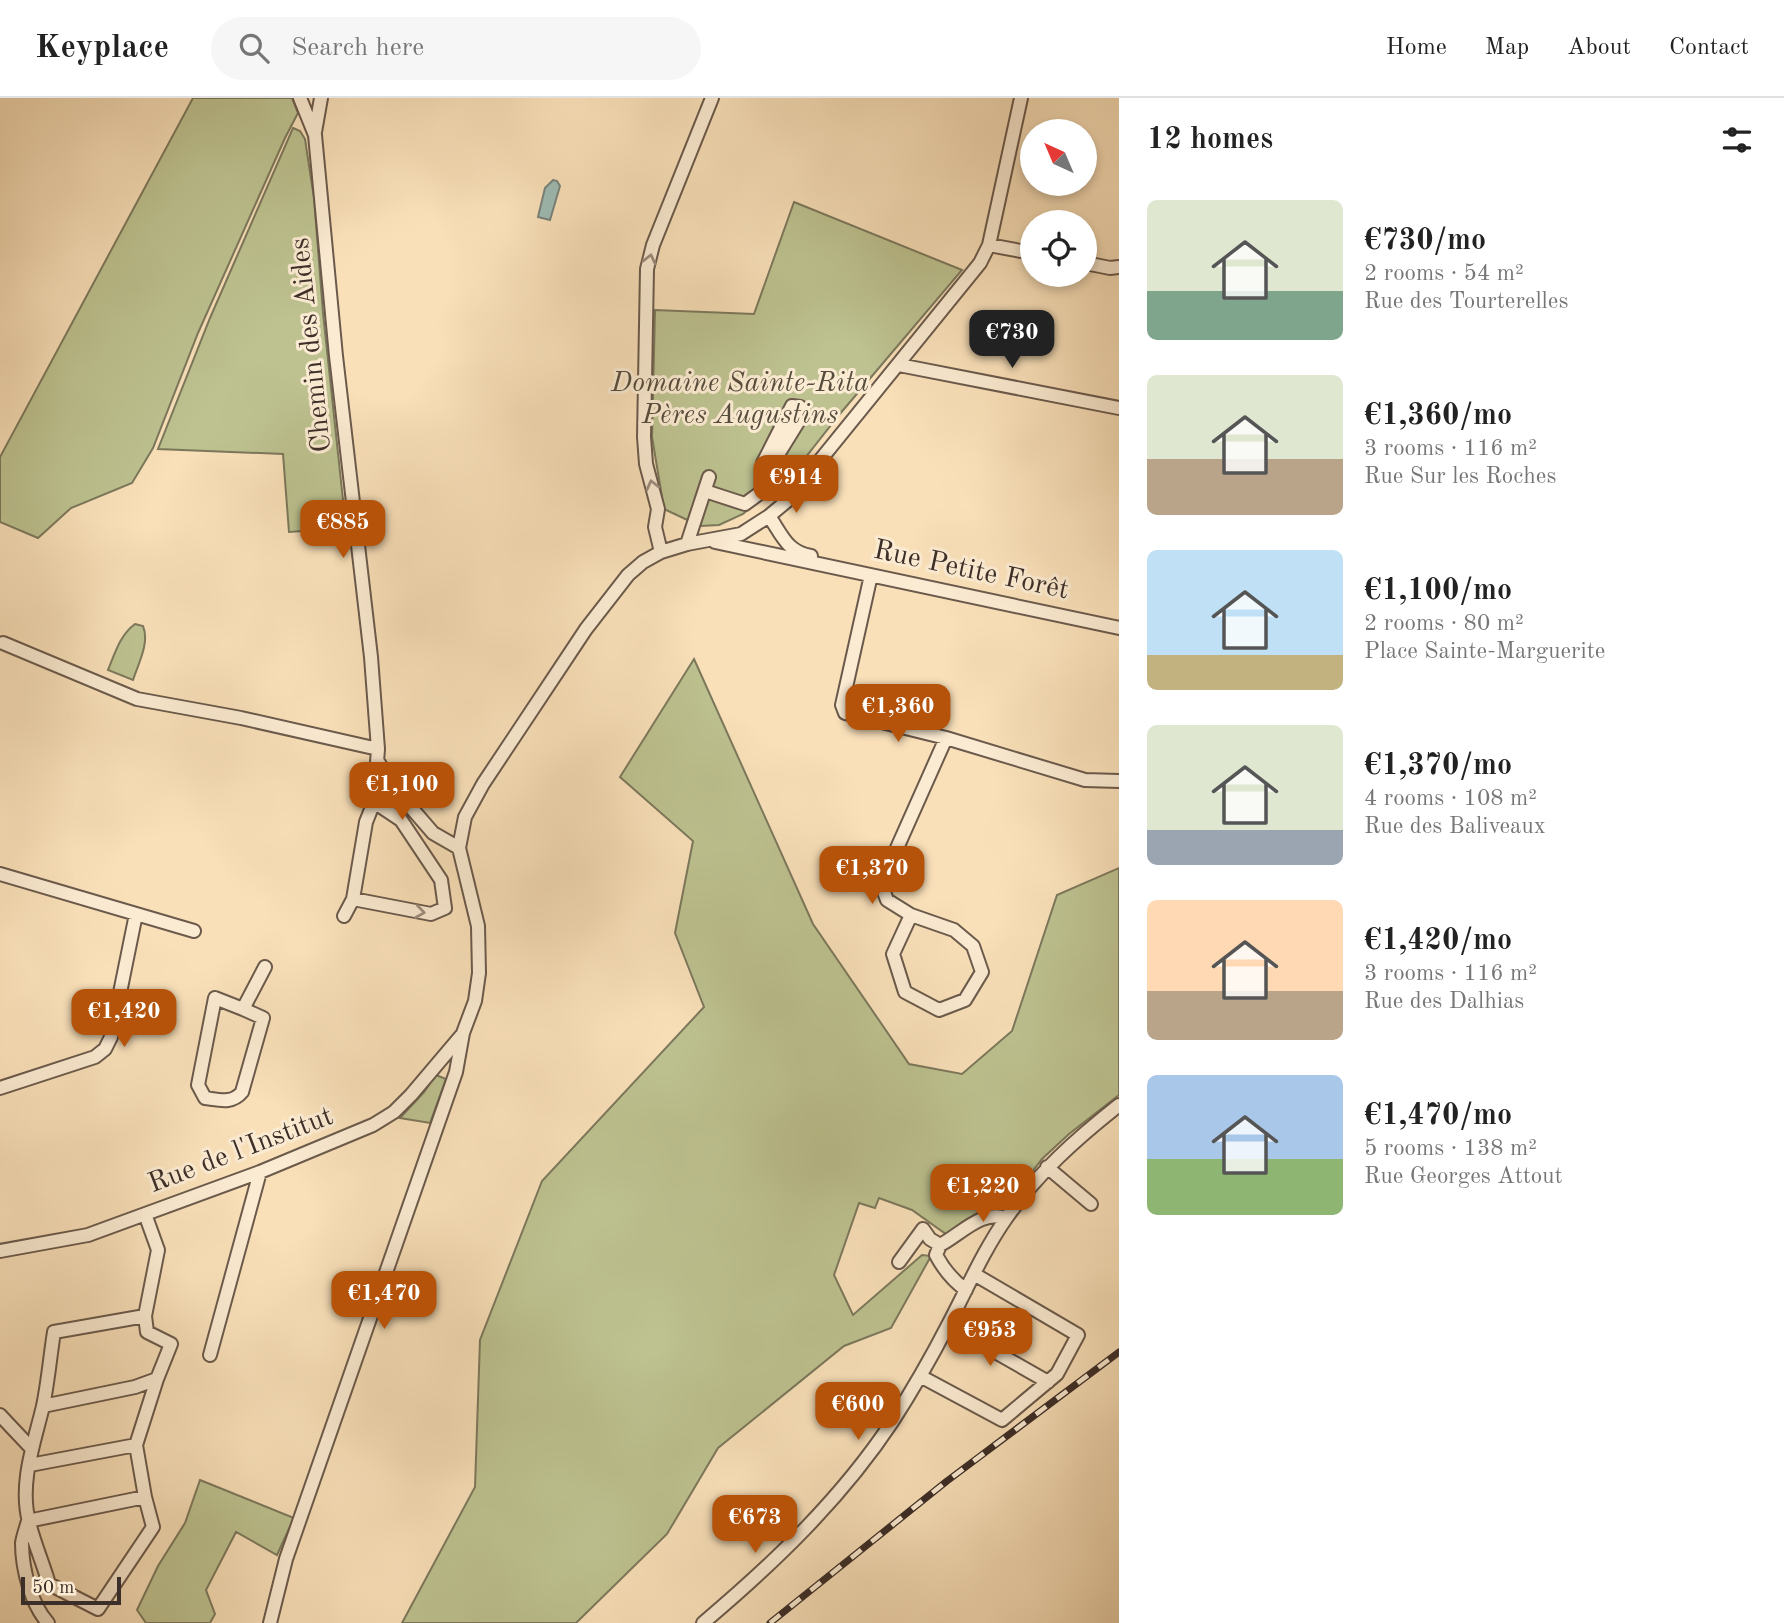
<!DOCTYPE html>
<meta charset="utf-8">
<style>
:root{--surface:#fff;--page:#f6f6f6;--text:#222;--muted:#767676;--line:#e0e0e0;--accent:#b45309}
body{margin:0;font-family:"Old Standard TT",serif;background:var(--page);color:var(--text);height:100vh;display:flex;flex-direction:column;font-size:26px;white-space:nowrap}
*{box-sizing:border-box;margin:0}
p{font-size:23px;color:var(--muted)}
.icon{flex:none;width:38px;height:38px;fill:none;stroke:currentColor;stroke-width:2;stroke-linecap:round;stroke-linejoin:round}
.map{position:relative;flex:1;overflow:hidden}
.sheet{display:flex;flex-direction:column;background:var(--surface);width:665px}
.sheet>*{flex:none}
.needle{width:46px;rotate:316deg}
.controls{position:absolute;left:1020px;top:21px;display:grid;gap:14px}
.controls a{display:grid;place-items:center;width:77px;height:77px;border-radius:50%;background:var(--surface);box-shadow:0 4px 10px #0003;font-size:35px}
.scale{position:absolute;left:21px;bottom:18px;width:100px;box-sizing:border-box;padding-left:7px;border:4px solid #3c2e28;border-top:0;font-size:19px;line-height:24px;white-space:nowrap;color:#3c2e28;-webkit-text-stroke:5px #fbebd2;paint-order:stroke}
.price{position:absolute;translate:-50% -60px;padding:0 16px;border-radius:14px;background:var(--accent);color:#fff;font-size:23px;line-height:46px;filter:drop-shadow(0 2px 4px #0008)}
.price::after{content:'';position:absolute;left:50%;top:42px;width:21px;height:16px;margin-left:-10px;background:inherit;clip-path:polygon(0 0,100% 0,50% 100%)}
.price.active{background:#222;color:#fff}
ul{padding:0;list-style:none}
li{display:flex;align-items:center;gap:21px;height:175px;padding:0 28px}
li span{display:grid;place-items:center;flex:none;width:196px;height:140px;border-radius:10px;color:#555}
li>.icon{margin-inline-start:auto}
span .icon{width:84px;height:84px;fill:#fffc;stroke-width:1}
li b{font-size:30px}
h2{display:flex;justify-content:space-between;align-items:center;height:84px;padding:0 28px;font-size:30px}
header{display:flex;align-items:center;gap:42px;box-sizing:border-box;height:98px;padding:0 35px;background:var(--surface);border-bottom:2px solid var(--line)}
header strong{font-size:33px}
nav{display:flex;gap:38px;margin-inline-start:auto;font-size:24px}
.search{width:490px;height:63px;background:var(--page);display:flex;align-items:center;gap:18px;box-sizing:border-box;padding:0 24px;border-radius:38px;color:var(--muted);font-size:26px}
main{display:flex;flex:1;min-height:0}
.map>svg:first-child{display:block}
</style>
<header>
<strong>Keyplace</strong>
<div class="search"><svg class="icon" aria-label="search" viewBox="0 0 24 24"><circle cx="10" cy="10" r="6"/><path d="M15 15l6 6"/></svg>Search here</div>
<nav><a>Home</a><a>Map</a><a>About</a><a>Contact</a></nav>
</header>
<main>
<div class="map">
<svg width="1119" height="1525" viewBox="0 0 1119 1525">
<rect width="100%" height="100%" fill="#f9e0b9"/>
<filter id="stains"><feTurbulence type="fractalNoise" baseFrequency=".00286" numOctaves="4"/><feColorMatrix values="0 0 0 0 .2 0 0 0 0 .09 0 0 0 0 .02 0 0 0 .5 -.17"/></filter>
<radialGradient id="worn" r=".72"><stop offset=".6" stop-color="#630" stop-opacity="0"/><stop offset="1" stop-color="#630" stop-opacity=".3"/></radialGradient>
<path fill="#bdc290" stroke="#7c785c" stroke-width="2" d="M 193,0 L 292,0 L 298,15 L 285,40 L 198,235 L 153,350 L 132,385 L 71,410 L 38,440 L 0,424 L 0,359 Z
M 293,30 L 300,33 L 305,41 L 314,100 L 323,215 L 346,430 L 289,434 L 283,356 L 158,351 L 210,220 Z
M 794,104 L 962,172 L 839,317 L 794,374 L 743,416 L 719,427 L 700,428 L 664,411 L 652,339 L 655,212 L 754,216 Z
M 135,526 L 143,528 C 150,545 138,566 133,582 L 108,572 C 115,555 120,537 135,526 Z
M 694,561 L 813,826 L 909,966 L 962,976 L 1012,933 L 1057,797 L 1119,770 L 1119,997 L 1069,1036 L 1042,1061 L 1003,1112 L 983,1117 L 950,1139 L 912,1112 L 879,1100 L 875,1110 L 859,1105 L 834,1177 L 853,1217 L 922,1157 L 931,1158 L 891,1230 L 844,1248 L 718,1350 L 667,1436 L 576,1525 L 402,1525 L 475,1389 L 480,1242 L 542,1083 L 704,909 L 675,835 L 693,743 L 620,679 Z
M 436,977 L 446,981 L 430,1025 L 400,1020 L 424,994 Z
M 200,1382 L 294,1420 L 277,1457 L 236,1434 L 206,1492 L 215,1516 L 210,1525 L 146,1525 L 137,1512 L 158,1468 L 185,1425 Z"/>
<path fill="#9ebcb5" stroke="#77837d" stroke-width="2" d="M 553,82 L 557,83 L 560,88 L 550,122 L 538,119 L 545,90 Z"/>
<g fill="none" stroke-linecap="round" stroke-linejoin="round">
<defs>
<path id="minor" d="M 300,0 L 315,37 L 336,258 L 371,559 L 378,651 L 374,704 L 366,724 L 353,801 L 344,818
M 315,34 L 321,0
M 989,147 L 1032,155
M 1085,165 L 1110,170 L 1119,169
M 899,267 L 1119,310
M 763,365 L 792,308 L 800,309 L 803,316 L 769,371
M 705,393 L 745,406 L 779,381
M 769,418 C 782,437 787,454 811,458
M 715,444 L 1119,530
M 687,446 L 709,379
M 661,454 L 655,429 L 658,411 L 646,366 L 644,339 L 647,171 L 653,147 L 712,0
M 871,477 L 842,607 L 845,615 L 946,640 L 1085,682 L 1119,683
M 3,545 L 137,601 L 241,620 L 378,651
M 379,665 L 389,684 L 433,735 L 459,750
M 0,776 L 194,833
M 353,801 L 431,816 L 445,810 L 441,782 L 401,722 L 374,704
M 911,817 L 893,856 L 905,894 L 939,912 L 965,902 L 982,874 L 973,848 L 954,832 L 911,817 L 887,802 L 881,786 L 946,640
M 243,911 L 263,920 L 242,994 C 232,1006 220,1002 205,1000 L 198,987 L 215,900 L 243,911 L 265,869
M 0,990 L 95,959 L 105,951 L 111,939 L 136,816
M 1047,1069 L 1091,1106
M 940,1147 L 936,1157 C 944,1172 952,1182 966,1192
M 0,1153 L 88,1137 L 260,1074 L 373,1027 L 394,1014 L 411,997 L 461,938
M 899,1164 L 923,1131 L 930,1141 L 940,1147 C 960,1137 982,1111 1006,1120
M 145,1218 L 54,1234 C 50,1259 48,1284 43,1308 C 34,1346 19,1385 29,1424 C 34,1445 43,1465 49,1486 L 98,1511 L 153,1429 L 145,1399 L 136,1347 L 157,1281
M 948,1227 L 1048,1284
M 210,1257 L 260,1074
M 920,1278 L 1002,1322 L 1057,1276 L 1078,1237 L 974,1176
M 43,1308 L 135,1289 L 157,1281 L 171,1246 L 147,1234 L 145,1218 L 158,1152 L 145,1116
M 0,1317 L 32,1351
M 30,1367 L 136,1347
M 48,1525 C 31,1506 22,1471 22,1445 C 23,1438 26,1430 28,1423 L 145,1399
M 270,1525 L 286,1461 L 456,974 L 463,935 L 475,903 L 479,875 L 478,828 L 459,750 L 465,719 L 483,686 L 586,531 L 628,477 L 643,464 L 661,454 L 687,446 L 741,436 L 769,418 L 787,403 L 980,165 L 989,147 L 1021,0
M 703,1525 C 773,1466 841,1401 892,1324 C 912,1293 931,1260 948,1227 C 967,1191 983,1153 1007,1119 C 1039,1074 1076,1041 1119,1007"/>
</defs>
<use href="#minor" stroke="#6b5a4c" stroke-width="16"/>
<use href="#minor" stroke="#fbebd2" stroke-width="12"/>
<defs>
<path id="rail" d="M 770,1525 L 947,1383 L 1119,1254"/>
</defs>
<use href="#rail" stroke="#3c2e28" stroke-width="7"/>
<use href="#rail" stroke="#fbebd2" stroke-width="4.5" stroke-dasharray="13" stroke-linecap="butt"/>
</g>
<defs><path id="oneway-chevron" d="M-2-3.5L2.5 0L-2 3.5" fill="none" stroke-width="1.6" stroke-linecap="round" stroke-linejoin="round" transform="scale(1.75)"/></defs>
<g stroke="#9c8c7d">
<use href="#oneway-chevron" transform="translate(650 161) rotate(-77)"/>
<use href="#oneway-chevron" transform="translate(652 387) rotate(-104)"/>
<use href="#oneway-chevron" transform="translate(420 814) rotate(8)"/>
</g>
<g text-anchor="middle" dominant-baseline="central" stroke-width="6" stroke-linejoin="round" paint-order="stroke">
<g font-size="28" fill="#3c2e28" stroke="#fbebd2">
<text transform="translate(312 247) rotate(-96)">Chemin des Aides</text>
<text transform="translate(971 473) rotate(12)">Rue Petite Forêt</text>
<text transform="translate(241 1053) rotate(-21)">Rue de l'Institut</text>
</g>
<g font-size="28" font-style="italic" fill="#564c3d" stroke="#fbebd2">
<text x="740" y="286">Domaine Sainte-Rita<tspan x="740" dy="32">Pères Augustins</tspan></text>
</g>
</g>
<rect width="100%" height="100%" filter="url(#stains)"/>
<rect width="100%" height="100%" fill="url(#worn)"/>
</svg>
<div class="controls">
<a><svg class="needle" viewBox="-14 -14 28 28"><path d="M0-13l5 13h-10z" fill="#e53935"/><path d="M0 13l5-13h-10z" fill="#767676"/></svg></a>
<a><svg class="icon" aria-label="locate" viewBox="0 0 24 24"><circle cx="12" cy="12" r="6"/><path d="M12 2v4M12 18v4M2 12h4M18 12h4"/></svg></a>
</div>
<div class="scale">50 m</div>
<b class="price active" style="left:1012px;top:272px">€730</b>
<b class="price" style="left:796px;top:417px">€914</b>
<b class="price" style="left:343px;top:462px">€885</b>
<b class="price" style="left:898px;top:646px">€1,360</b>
<b class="price" style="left:402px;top:724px">€1,100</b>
<b class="price" style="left:872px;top:808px">€1,370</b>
<b class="price" style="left:124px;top:951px">€1,420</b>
<b class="price" style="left:983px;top:1126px">€1,220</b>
<b class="price" style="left:384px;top:1233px">€1,470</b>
<b class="price" style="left:990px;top:1270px">€953</b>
<b class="price" style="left:858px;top:1344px">€600</b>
<b class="price" style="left:755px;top:1457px">€673</b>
</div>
<section class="sheet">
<h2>12 homes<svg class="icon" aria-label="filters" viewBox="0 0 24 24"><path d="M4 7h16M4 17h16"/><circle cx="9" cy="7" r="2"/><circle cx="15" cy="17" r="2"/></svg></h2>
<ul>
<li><span style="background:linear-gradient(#dfe7d0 65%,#7fa58c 0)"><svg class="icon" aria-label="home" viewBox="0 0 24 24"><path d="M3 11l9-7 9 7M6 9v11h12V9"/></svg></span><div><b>€730/mo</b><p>2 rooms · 54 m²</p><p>Rue des Tourterelles</p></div></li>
<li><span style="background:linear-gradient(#dfe7d0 60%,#b9a48a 0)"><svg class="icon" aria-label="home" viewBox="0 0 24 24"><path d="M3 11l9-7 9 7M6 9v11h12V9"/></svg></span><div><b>€1,360/mo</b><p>3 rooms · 116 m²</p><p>Rue Sur les Roches</p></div></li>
<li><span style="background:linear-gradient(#bfe0f5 75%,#c2b280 0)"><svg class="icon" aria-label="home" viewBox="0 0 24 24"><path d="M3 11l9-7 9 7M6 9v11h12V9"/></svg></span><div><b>€1,100/mo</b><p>2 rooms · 80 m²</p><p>Place Sainte-Marguerite</p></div></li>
<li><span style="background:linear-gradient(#dfe7d0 75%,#9aa5b1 0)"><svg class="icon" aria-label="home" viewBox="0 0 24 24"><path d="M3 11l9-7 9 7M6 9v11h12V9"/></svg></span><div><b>€1,370/mo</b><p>4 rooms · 108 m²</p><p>Rue des Baliveaux</p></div></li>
<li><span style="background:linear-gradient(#ffd9b3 65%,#b9a48a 0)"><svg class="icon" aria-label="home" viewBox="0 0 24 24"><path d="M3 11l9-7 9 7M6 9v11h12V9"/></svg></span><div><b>€1,420/mo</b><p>3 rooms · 116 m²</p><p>Rue des Dalhias</p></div></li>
<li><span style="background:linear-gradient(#a9c7e8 60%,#8fb573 0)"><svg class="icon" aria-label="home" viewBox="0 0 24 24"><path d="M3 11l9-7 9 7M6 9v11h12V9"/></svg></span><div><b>€1,470/mo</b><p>5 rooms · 138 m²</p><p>Rue Georges Attout</p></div></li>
</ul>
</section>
</main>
